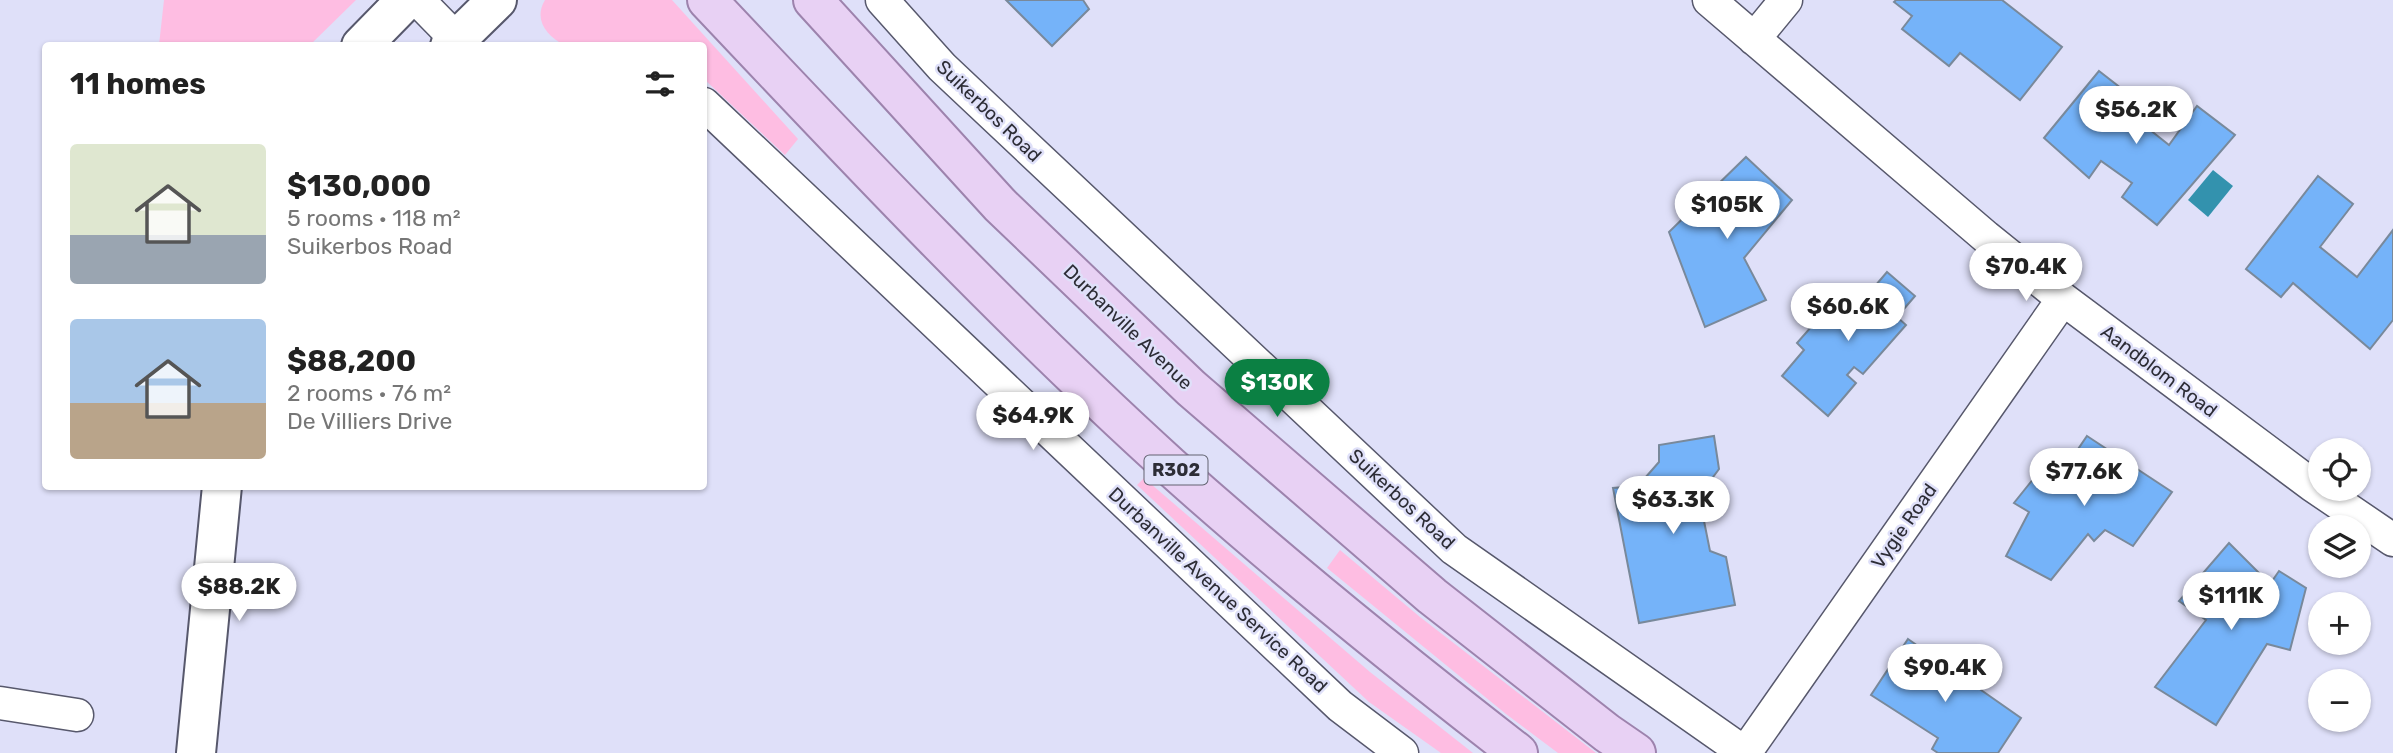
<!DOCTYPE html>
<meta charset="utf-8">
<style>
:root{--surface:#fff;--page:#f2f2f2;--text:#222;--muted:#767676;--accent:#0b8043}
body{margin:0;font-family:Rubik,sans-serif;background:var(--page);color:var(--text);height:100vh;display:flex;flex-direction:column;font-size:26px;white-space:nowrap}
*{box-sizing:border-box;margin:0}
p{font-size:23px;color:var(--muted)}
.icon{flex:none;width:38px;height:38px;fill:none;stroke:currentColor;stroke-width:2;stroke-linecap:round;stroke-linejoin:round}
.map{position:relative;flex:1;overflow:hidden}
.sheet{position:absolute;left:42px;top:42px;width:665px;height:448px;display:flex;flex-direction:column;background:var(--surface);border-radius:7px;box-shadow:0 2px 5px #0004}
.sheet>*{flex:none}
.buttons{position:absolute;left:2308px;top:438px;display:grid;gap:14px}
.buttons a{display:grid;place-items:center;width:63px;height:63px;border-radius:50%;background:var(--surface);box-shadow:0 2px 5px #0004;font-size:35px}
.price{position:absolute;translate:-50% -60px;padding:0 16px;border-radius:24px;background:#fff;color:#222;font-size:23px;line-height:46px;filter:drop-shadow(0 2px 4px #0008)}
.price::after{content:'';position:absolute;left:50%;top:42px;width:21px;height:16px;margin-left:-10px;background:inherit;clip-path:polygon(0 0,100% 0,50% 100%)}
.price.selected{background:var(--accent);color:#fff}
ul{padding:0;list-style:none}
li{display:flex;align-items:center;gap:21px;height:175px;padding:0 28px}
li span{display:grid;place-items:center;flex:none;width:196px;height:140px;border-radius:7px;color:#555}
li>.icon{margin-inline-start:auto}
span .icon{width:84px;height:84px;fill:#fffc;stroke-width:1}
li b{font-size:30px}
h2{display:flex;justify-content:space-between;align-items:center;height:84px;padding:0 28px;font-size:30px}
.map>svg:first-child{display:block}
</style>
<div class="map">
<svg width="2393" height="753" viewBox="0 0 2393 753">
<rect width="100%" height="100%" fill="#dfe0f9"/>
<path fill="#febde2" d="M 164,0 L 356,0 L 310,45 L 159,45 Z
M 545,0 L 672,0 L 798,139 L 785,155 L 704,79 L 704,46 L 564,45 C 547,36 533,20 545,0 Z
M 1144,478 L 1370,672 L 1473,753 L 1441,753 L 1369,702 L 1137,485 Z
M 1340,550 L 1420,617 L 1596,753 L 1558,753 L 1506,714 L 1327,568 Z"/>
<path fill="#3392ae" d="M 2213,170 L 2233,186 L 2208,217 L 2188,200 Z"/>
<path fill="#75b3f9" stroke="#79899b" stroke-width="2" d="M 1006,0 L 1083,0 L 1089,9 L 1052,46 Z
M 1896,0 L 2002,0 L 2062,47 L 2020,100 L 1960,53 L 1949,66 L 1902,29 L 1912,16 L 1894,2 Z
M 2099,71 L 2140,103 L 2130,114 L 2169,145 L 2197,106 L 2235,135 L 2157,225 L 2122,197 L 2132,183 L 2101,161 L 2089,178 L 2044,138 Z
M 1746,157 L 1792,200 L 1744,258 L 1766,300 L 1705,327 L 1669,232 Z
M 2318,176 L 2353,204 L 2320,247 L 2357,277 L 2393,230 L 2393,320 L 2370,349 L 2293,283 L 2281,297 L 2246,269 Z
M 1887,272 L 1915,296 L 1897,317 L 1906,325 L 1863,374 L 1854,367 L 1847,375 L 1856,383 L 1828,416 L 1782,376 L 1804,350 L 1797,343 L 1826,310 L 1835,317 L 1863,286 L 1870,292 Z
M 1714,436 L 1719,469 L 1699,496 L 1710,551 L 1726,557 L 1735,605 L 1639,623 L 1613,488 L 1638,486 L 1659,462 L 1659,445 Z
M 2087,436 L 2172,492 L 2133,546 L 2105,530 L 2094,541 L 2088,534 L 2051,580 L 2006,556 L 2029,512 L 2014,503 L 2042,468 L 2057,480 Z
M 2229,543 L 2270,584 L 2279,571 L 2306,588 L 2290,650 L 2267,644 L 2216,725 L 2155,687 L 2206,620 L 2179,601 Z
M 1908,639 L 2021,718 L 1998,753 L 1938,753 L 1932,749 L 1938,738 L 1871,695 Z"/>
<g fill="none" stroke-linecap="round" stroke-linejoin="round">
<defs>
<path id="minor" d="M 418,0 L 463,46
M 882,0 L 942,67 L 1454,549 L 1745,753
M 1709,0 L 1986,237 L 2063,299 L 2312,485 L 2393,540
M 1754,39 L 1786,0
M 704,104 L 1340,706 L 1402,753
M 0,703 L 77,715
M 1745,753 L 2063,299"/>
<path id="tertiary" d="M 361,46 L 406,0
M 450,46 L 497,0
M 196,753 L 222,486"/>
<path id="primary" d="M 707,0 C 857,159 1008,319 1170,466 C 1282,566 1399,661 1518,753
M 813,0 L 1000,205 L 1191,388 L 1432,596 L 1607,733 L 1636,753"/>
</defs>
<use href="#minor" stroke="#57586c" stroke-width="35"/>
<use href="#tertiary" stroke="#57586c" stroke-width="42"/>
<use href="#primary" stroke="#9d83ad" stroke-width="42"/>
<use href="#minor" stroke="#fff" stroke-width="32"/>
<use href="#tertiary" stroke="#fff" stroke-width="38"/>
<use href="#primary" stroke="#e8d1f4" stroke-width="38"/>
</g>
<g text-anchor="middle" dominant-baseline="central" stroke-width="5" stroke-linejoin="round" paint-order="stroke">
<rect fill="#dfe0f9" stroke="#626370" stroke-width="2" x="1144.5" y="455.5" width="63" height="29" rx="5"/>
<g font-size="18" font-weight="bold" fill="#2d2d36">
<text x="1176" y="470">R302</text>
</g>
<g font-size="19" fill="#2d2d36" stroke="#dfe0f9">
<text transform="translate(989 111) rotate(44)">Suikerbos Road</text>
<text transform="translate(1128 327) rotate(44)">Durbanville Avenue</text>
<text transform="translate(2159 371) rotate(37)">Aandblom Road</text>
<text transform="translate(1402 499) rotate(43)">Suikerbos Road</text>
<text transform="translate(1904 526) rotate(-55)">Vygie Road</text>
<text transform="translate(1218 590) rotate(43)">Durbanville Avenue Service Road</text>
</g>
</g>
</svg>
<div class="buttons">
<a><svg class="icon" aria-label="locate" viewBox="0 0 24 24"><circle cx="12" cy="12" r="6"/><path d="M12 2v4M12 18v4M2 12h4M18 12h4"/></svg></a>
<a><svg class="icon" aria-label="layers" viewBox="0 0 24 24"><path d="M12 4l9 5-9 5-9-5zM3 14l9 5 9-5"/></svg></a>
<a>+</a>
<a>−</a>
</div>
<b class="price" style="left:2136px;top:146px">$56.2K</b>
<b class="price" style="left:1727px;top:241px">$105K</b>
<b class="price" style="left:2026px;top:303px">$70.4K</b>
<b class="price" style="left:1848px;top:343px">$60.6K</b>
<b class="price selected" style="left:1277px;top:419px">$130K</b>
<b class="price" style="left:1033px;top:452px">$64.9K</b>
<b class="price" style="left:2084px;top:508px">$77.6K</b>
<b class="price" style="left:1673px;top:536px">$63.3K</b>
<b class="price" style="left:239px;top:623px">$88.2K</b>
<b class="price" style="left:2231px;top:632px">$111K</b>
<b class="price" style="left:1945px;top:704px">$90.4K</b>
<section class="sheet">
<h2>11 homes<svg class="icon" aria-label="filters" viewBox="0 0 24 24"><path d="M4 7h16M4 17h16"/><circle cx="9" cy="7" r="2"/><circle cx="15" cy="17" r="2"/></svg></h2>
<ul>
<li><span style="background:linear-gradient(#dfe7d0 65%,#9aa5b1 0)"><svg class="icon" aria-label="home" viewBox="0 0 24 24"><path d="M3 11l9-7 9 7M6 9v11h12V9"/></svg></span><div><b>$130,000</b><p>5 rooms · 118 m²</p><p>Suikerbos Road</p></div></li>
<li><span style="background:linear-gradient(#a9c7e8 60%,#b9a48a 0)"><svg class="icon" aria-label="home" viewBox="0 0 24 24"><path d="M3 11l9-7 9 7M6 9v11h12V9"/></svg></span><div><b>$88,200</b><p>2 rooms · 76 m²</p><p>De Villiers Drive</p></div></li>
</ul>
</section>
</div>
